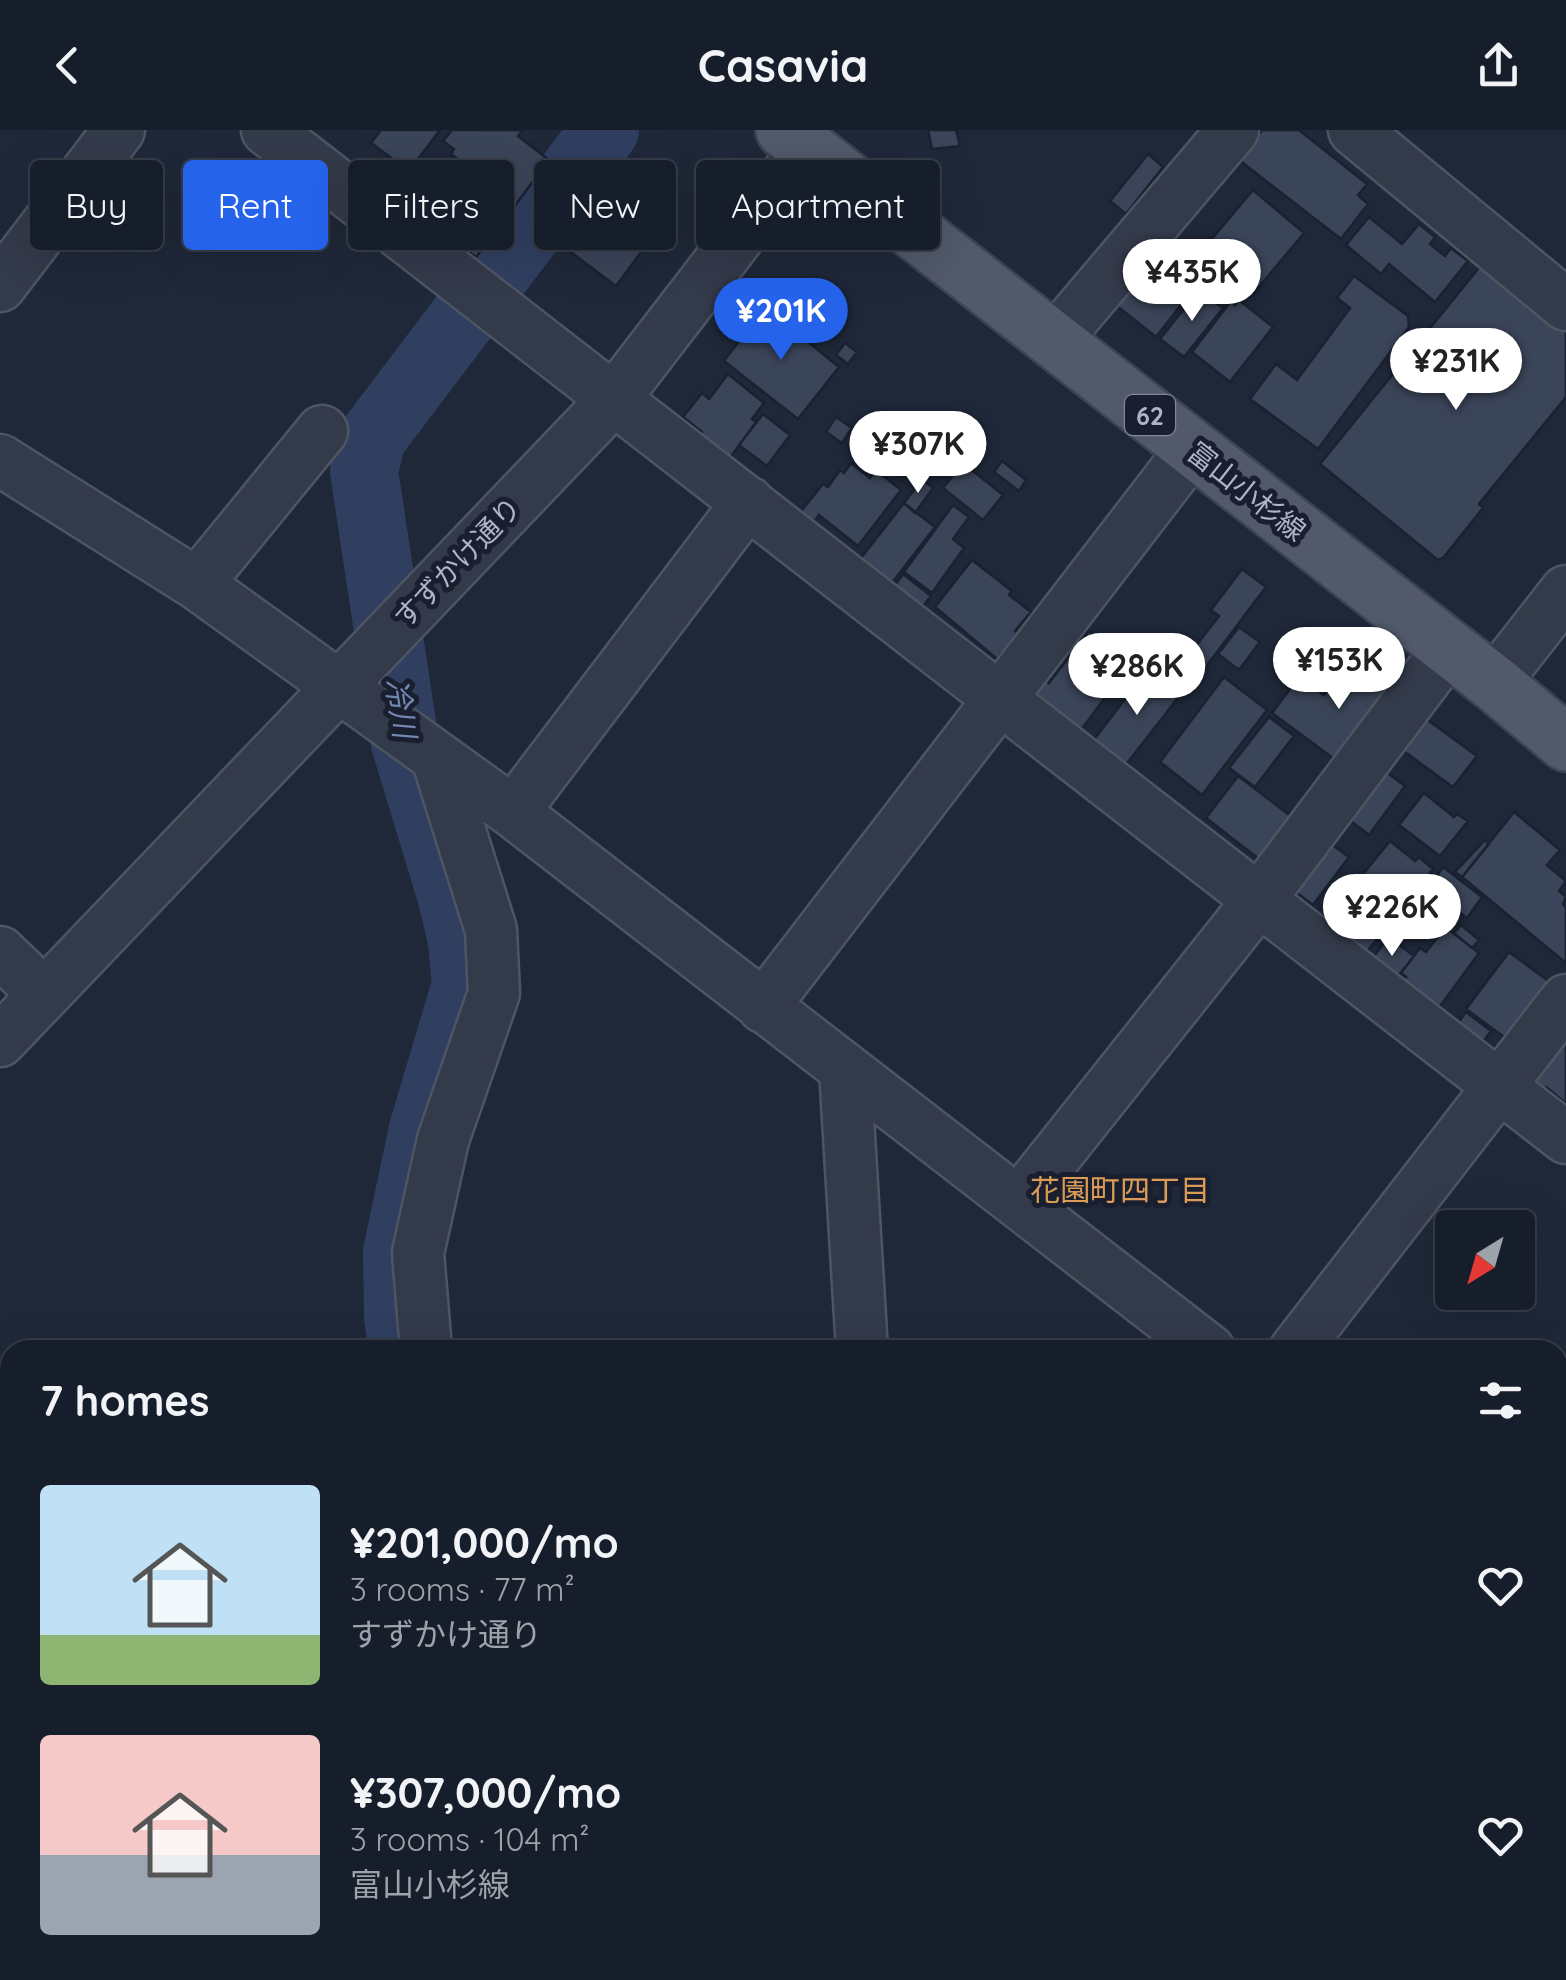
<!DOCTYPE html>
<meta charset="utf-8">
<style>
:root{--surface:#171e2b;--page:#202733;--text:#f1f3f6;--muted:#9ea2a9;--line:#363c47;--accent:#2563eb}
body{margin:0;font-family:Quicksand,"Noto Sans JP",sans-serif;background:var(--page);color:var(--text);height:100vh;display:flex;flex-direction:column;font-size:38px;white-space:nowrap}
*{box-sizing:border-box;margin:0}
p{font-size:32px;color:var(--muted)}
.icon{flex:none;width:55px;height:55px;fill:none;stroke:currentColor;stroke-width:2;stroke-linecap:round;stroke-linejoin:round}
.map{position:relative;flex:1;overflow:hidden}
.details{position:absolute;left:0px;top:1210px;width:1568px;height:640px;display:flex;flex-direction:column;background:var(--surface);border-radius:30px 30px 0 0;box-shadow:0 10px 40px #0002,0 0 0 2px var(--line)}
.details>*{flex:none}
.guide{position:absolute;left:30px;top:30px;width:1000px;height:90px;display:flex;gap:20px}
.needle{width:65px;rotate:217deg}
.controls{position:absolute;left:1435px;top:1080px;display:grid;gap:20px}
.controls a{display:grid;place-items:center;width:100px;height:100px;border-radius:10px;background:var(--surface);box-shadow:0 10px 40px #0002,0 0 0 2px var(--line);font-size:50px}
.price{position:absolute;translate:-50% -85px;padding:0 22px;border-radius:35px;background:#fff;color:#222;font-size:32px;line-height:65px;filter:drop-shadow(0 2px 5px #0008)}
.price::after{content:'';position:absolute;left:50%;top:60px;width:30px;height:22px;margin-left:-15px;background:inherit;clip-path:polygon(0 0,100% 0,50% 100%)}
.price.selected{background:var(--accent);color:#fff}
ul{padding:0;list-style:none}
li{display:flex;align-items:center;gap:30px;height:250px;padding:0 40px}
li span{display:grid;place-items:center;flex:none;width:280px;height:200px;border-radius:10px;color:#555}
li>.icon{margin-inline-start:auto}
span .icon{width:120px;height:120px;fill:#fffc;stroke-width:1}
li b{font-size:42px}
h2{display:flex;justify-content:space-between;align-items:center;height:120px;padding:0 40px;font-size:42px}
.tag{padding:0 35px;border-radius:10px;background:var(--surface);box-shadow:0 10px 40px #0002,0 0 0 2px var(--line);font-size:35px;line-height:90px}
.tag.selected{background:var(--accent);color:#fff}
header{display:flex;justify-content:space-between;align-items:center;height:130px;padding:0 40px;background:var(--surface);font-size:45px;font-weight:800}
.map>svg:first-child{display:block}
</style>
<header><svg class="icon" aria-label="back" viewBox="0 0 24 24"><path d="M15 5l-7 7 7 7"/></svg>Casavia<svg class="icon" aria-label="share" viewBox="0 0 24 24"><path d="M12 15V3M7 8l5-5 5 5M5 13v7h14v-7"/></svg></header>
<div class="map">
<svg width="1566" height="1850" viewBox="0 0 1566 1850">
<rect width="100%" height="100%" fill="#1f2839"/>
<path fill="#21353a" d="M 10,1302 L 10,1747 L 0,1738 L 0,1313 Z
M 112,1840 L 498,1840 L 489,1850 L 124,1850 Z"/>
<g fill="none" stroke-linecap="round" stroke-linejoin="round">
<path stroke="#303f60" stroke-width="68" d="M 402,1220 L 398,1186 L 397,1122 L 423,999 L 466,855 L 462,811 L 452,768 L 405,613 L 364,341 L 372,308 L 605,0
M 641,1840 L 644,1850"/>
</g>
<path fill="#3b4559" stroke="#1a2130" stroke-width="2.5" d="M 381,0 L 440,0 L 409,41 L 371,13 Z
M 452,0 L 523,0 L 518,6 L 549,30 L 514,77 L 502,67 L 504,64 L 451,24 L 454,19 L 443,11 Z
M 928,0 L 956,0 L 960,16 L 932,19 Z
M 1262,0 L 1299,0 L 1367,54 L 1358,65 L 1368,74 L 1341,109 L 1239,30 Z
M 1148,24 L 1163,37 L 1126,84 L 1110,71 Z
M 387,40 L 402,51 L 387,70 L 373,59 Z
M 411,46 L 435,65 L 414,91 L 390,73 Z
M 475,55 L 511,81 L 476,127 L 441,101 Z
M 1253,60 L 1304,103 L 1254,163 L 1200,123 Z
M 600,62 L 656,102 L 616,156 L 560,114 Z
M 1369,87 L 1402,114 L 1419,94 L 1435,107 L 1430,114 L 1445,126 L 1451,118 L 1468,131 L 1435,172 L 1389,134 L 1381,144 L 1346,115 Z
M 1170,108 L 1209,139 L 1156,207 L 1117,176 Z
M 1482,134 L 1566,202 L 1566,267 L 1479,374 L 1483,378 L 1443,428 L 1438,430 L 1320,334 Z
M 1354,146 L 1408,186 L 1409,197 L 1318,319 L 1250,269 L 1276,234 L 1297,250 L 1350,178 L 1337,168 Z
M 1199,160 L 1223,178 L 1184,227 L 1160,209 Z
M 1239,170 L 1273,197 L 1230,252 L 1192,222 L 1231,171 L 1235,175 Z
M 765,177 L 839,237 L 798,289 L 724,231 Z
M 845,213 L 857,222 L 848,234 L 836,225 Z
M 728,244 L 764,273 L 752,289 L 756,292 L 727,332 L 698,309 L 702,302 L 683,287 L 702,263 L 709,269 Z
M 763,284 L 790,305 L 767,336 L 739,315 Z
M 836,287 L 852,298 L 842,313 L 826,302 Z
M 1002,331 L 1026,350 L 1019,361 L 994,342 Z
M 851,333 L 870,348 L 876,340 L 901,360 L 858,416 L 819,385 L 814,392 L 801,381 L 823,354 L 828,357 L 840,340 L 844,343 Z
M 963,333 L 1003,365 L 983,390 L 943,358 Z
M 922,349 L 933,358 L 915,383 L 904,373 Z
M 904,373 L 935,397 L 888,458 L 857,433 Z
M 953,375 L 969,387 L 953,409 L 964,418 L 932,463 L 904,442 Z
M 972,430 L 1012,461 L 1009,465 L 1031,482 L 1015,501 L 1028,511 L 1012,532 L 1001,524 L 997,529 L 935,477 Z
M 1242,439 L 1266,457 L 1205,538 L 1188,526 L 1219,486 L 1211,480 Z
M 903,444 L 931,466 L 918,483 L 890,462 Z
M 1239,497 L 1260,512 L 1239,540 L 1218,524 Z
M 1089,501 L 1131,533 L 1081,600 L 1039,568 L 1021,563 L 1036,543 L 1049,553 Z
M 1138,505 L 1150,513 L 1138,529 L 1126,520 Z
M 1152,534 L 1184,560 L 1121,641 L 1089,616 Z
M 1365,534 L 1401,562 L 1345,637 L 1272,583 L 1293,555 L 1305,551 L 1324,565 L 1342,542 L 1357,543 Z
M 1224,547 L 1267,580 L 1202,665 L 1160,632 Z
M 1414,580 L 1477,626 L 1453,657 L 1391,612 Z
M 1269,587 L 1294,606 L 1255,657 L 1229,638 Z
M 1378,636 L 1405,656 L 1369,705 L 1343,685 Z
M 1238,646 L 1300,693 L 1268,736 L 1206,688 Z
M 1424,663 L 1454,687 L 1457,684 L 1468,691 L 1440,726 L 1399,695 Z
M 1514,682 L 1560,720 L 1547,735 L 1566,751 L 1559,761 L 1566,767 L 1563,774 L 1566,777 L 1566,833 L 1462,747 Z
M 1326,710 L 1349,727 L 1313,775 L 1289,757 Z
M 1485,710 L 1489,714 L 1462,747 L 1455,742 Z
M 1390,711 L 1415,731 L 1419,727 L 1433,739 L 1405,772 L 1398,766 L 1395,770 L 1363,744 Z
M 1443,737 L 1482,767 L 1467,788 L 1451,776 L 1425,810 L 1411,799 L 1413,796 L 1406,790 Z
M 1347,761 L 1374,783 L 1380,776 L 1394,787 L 1366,823 L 1325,796 L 1330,789 L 1327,787 Z
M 1461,795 L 1479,810 L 1472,818 L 1454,803 Z
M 1445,797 L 1479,823 L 1438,879 L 1403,851 L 1406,847 L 1401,843 L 1420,818 L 1426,822 Z
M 1389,807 L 1414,826 L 1395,850 L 1370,831 Z
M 1509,822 L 1558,858 L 1515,915 L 1466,879 Z
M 1466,882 L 1491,901 L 1480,916 L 1455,897 Z
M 1566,889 L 1566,984 L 1559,978 L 1564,972 L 1546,957 L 1543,961 L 1521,942 Z
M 10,1785 L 10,1840 L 96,1840 L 107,1850 L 0,1850 L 0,1796 Z"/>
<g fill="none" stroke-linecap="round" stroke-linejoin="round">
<defs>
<path id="minor" d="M 267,0 L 1566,1008
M 1354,0 L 1566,175
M 0,156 L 119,0
M 1054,211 L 1233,0
M 0,330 L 197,454 L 513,682 L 1209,1220
M 197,454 L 322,301
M 1494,553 L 1566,461
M 513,682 L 748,372
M 0,822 L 43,863
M 763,877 L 1192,319
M 0,911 L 614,269 L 807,18
M 845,939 L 862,1220
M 1019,1072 L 1259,770 L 1449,518
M 426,1220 L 418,1123 L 443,1010 L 494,863 L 491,800 L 437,628
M 1295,1220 L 1566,870
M 1558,1369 L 1566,1358
M 679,1840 L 681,1850
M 1185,1850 L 1192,1840"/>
<path id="major" d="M 784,0 L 1494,553 L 1566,613"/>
</defs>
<use href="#minor" stroke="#4d5564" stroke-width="55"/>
<use href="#major" stroke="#3c4353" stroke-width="60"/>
<use href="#minor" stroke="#333a4a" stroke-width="50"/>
<use href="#major" stroke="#51596a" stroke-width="55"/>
</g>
<g text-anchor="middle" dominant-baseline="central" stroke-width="10" stroke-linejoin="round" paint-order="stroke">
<rect fill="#191f2e" stroke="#818898" stroke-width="2.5" x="1125" y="265" width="50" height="40" rx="8"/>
<g font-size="25" font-weight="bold" fill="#adb5c6">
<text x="1150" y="285">62</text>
</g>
<g font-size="28" fill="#adb5c6" stroke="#191f2e">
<text transform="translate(1247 361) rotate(38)">富山小杉線</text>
<text transform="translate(457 432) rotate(-46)">すずかけ通り</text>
</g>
<g font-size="30" font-style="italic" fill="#7487b1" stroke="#191f2e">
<text transform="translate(401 578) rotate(81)">冷川</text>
</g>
<g font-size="30" fill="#d99b55" stroke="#191f2e">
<text x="1120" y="1060">花園町四丁目</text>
</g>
</g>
</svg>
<div class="controls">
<a><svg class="needle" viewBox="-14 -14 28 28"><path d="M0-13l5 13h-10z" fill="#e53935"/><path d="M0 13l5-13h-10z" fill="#9ea2a9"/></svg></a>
</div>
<b class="price" style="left:1192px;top:194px">¥435K</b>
<b class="price selected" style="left:781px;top:233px">¥201K</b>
<b class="price" style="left:1456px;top:283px">¥231K</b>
<b class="price" style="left:918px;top:366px">¥307K</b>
<b class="price" style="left:1339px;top:582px">¥153K</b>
<b class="price" style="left:1137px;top:588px">¥286K</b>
<b class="price" style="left:1392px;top:829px">¥226K</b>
<div class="guide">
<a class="tag">Buy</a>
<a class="tag selected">Rent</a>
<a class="tag">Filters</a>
<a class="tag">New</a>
<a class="tag">Apartment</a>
</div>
<section class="details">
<h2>7 homes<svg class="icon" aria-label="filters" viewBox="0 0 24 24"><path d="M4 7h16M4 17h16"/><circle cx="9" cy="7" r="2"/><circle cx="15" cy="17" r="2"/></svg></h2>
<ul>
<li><span style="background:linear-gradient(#bfe0f5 75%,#8fb573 0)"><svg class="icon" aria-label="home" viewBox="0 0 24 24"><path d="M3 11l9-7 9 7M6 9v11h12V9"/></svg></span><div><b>¥201,000/mo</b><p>3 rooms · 77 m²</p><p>すずかけ通り</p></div><svg class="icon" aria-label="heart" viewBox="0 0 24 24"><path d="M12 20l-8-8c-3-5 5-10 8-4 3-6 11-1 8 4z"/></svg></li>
<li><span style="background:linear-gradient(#f6c9c9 60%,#9aa5b1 0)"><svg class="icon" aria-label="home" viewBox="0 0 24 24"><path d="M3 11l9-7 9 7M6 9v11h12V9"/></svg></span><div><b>¥307,000/mo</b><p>3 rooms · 104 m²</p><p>富山小杉線</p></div><svg class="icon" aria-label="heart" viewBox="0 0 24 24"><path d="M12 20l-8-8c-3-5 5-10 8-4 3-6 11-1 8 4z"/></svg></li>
</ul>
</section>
</div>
